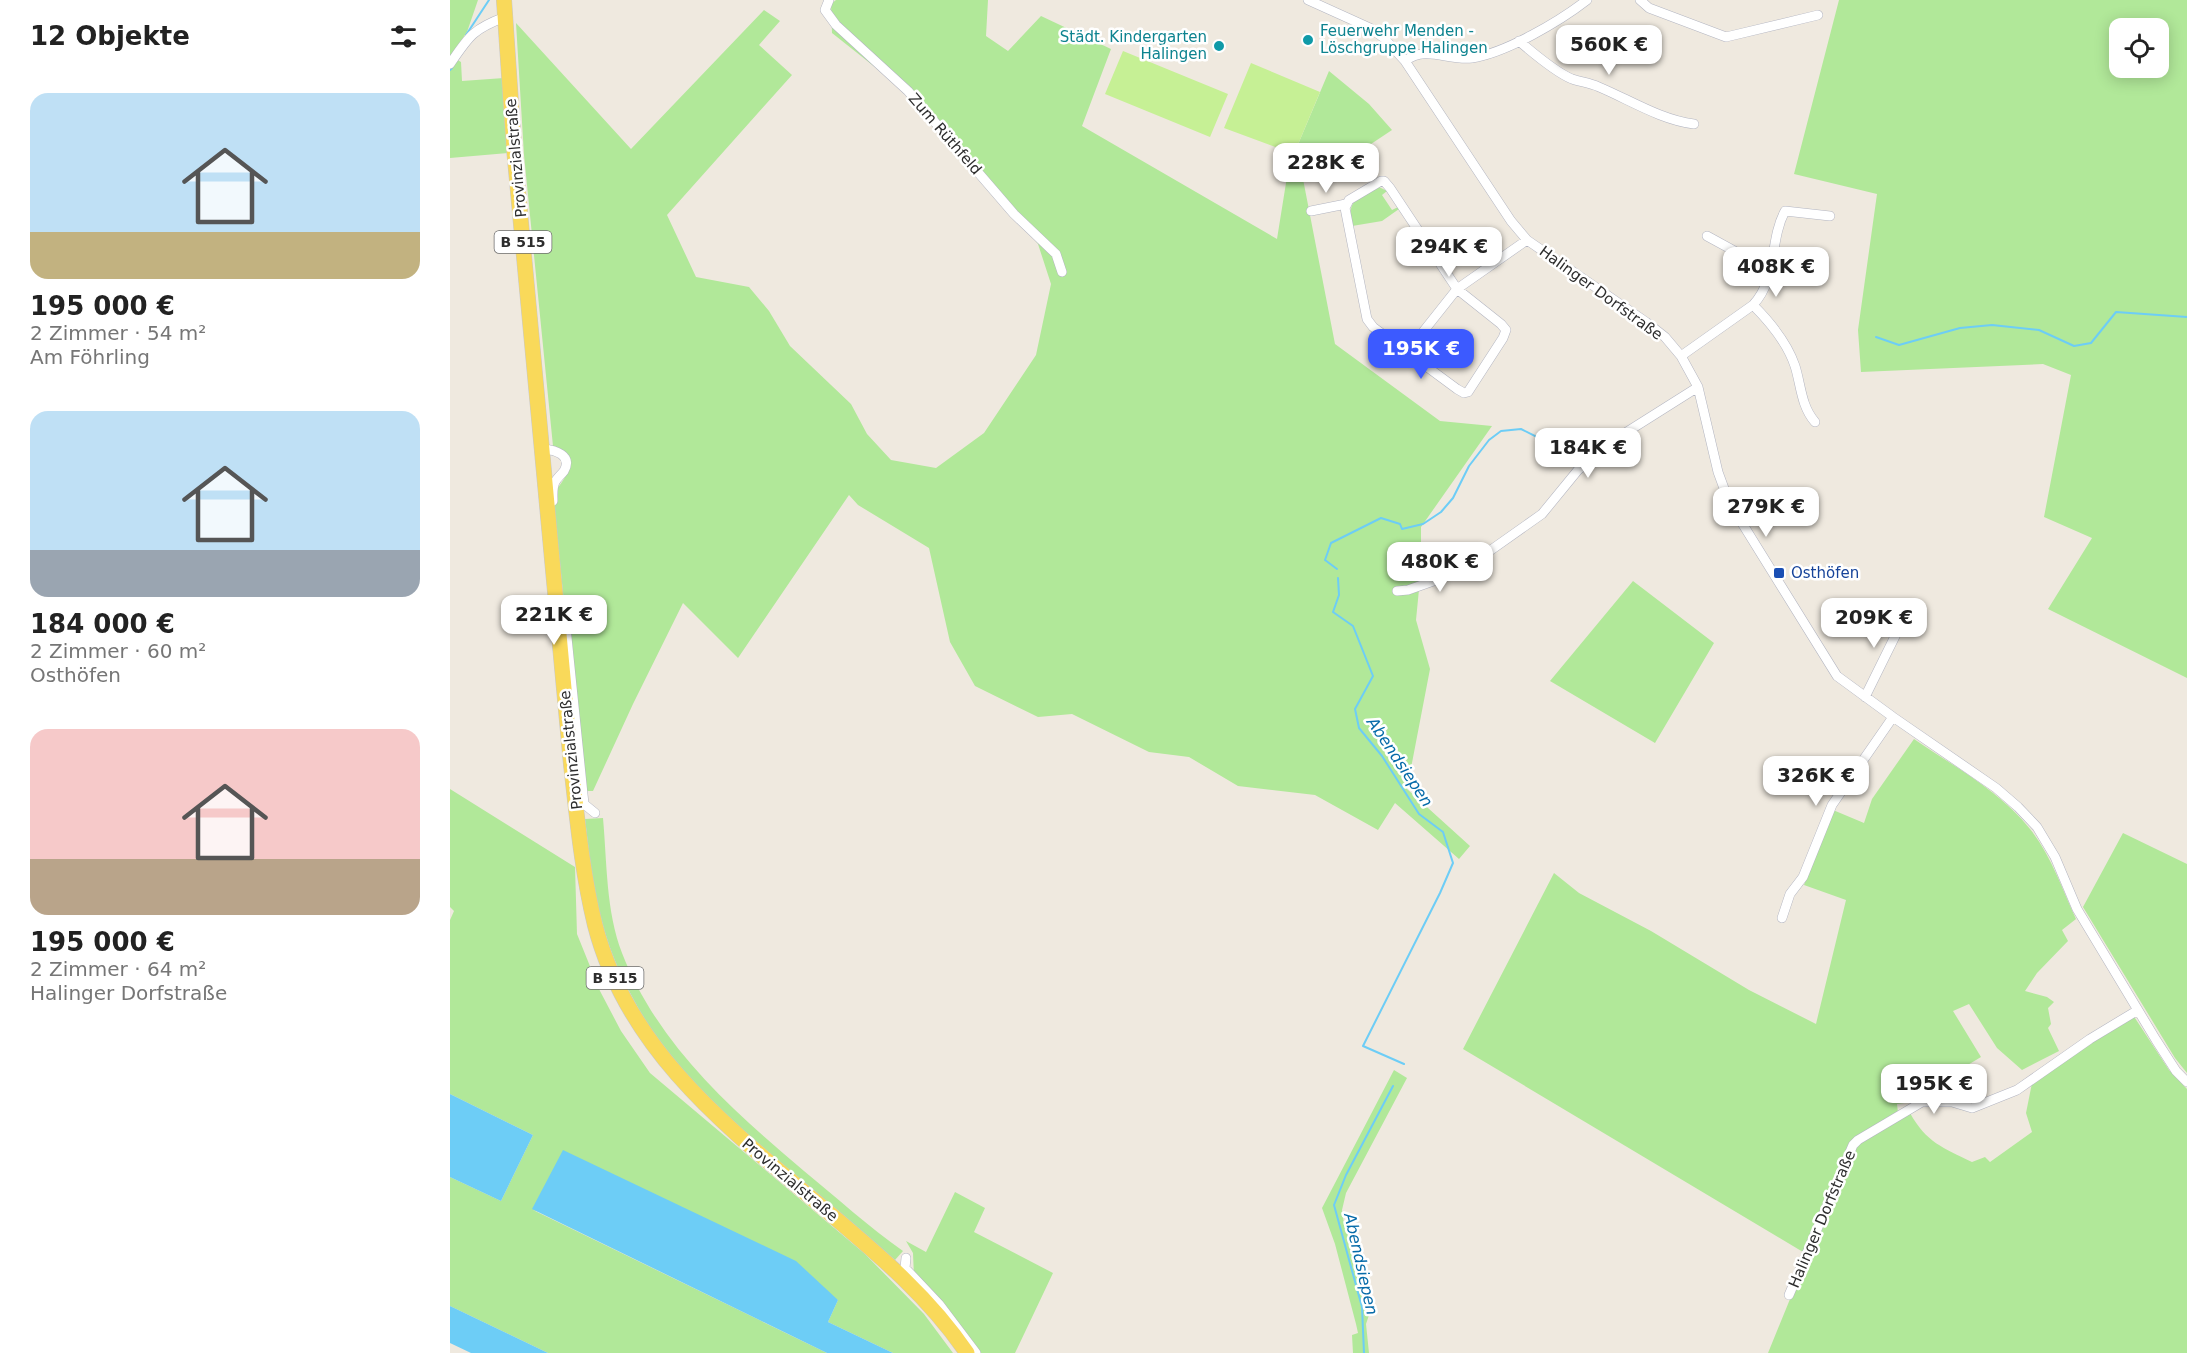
<!DOCTYPE html>
<html lang="de">
<meta charset="utf-8">
<style>
:root{--surface:#fff;--page:#f6f6f6;--text:#222;--muted:#767676;--accent:#3c5aff}
body{margin:0;font-family:"DejaVu Sans",sans-serif;background:var(--page);color:var(--text);height:100vh;display:flex;flex-direction:column;font-size:22px;white-space:nowrap}
*{box-sizing:border-box;margin:0}
p{font-size:20px;color:var(--muted)}
.icon{flex:none;width:33px;height:33px;fill:none;stroke:currentColor;stroke-width:2;stroke-linecap:round;stroke-linejoin:round}
.map{position:relative;flex:1;overflow:hidden}
.drawer{display:flex;flex-direction:column;background:var(--surface);width:450px}
.drawer>*{flex:none}
.buttons{position:absolute;left:1659px;top:18px;display:grid;gap:12px}
.buttons a{display:grid;place-items:center;width:60px;height:60px;border-radius:12px;background:var(--surface);box-shadow:0 3px 15px #0003;font-size:30px}
.price{position:absolute;translate:-50% -51px;padding:0 14px;border-radius:12px;background:#fff;color:#222;font-size:20px;line-height:39px;filter:drop-shadow(0 2px 3px #0008)}
.price::after{content:'';position:absolute;left:50%;top:36px;width:18px;height:14px;margin-left:-9px;background:inherit;clip-path:polygon(0 0,100% 0,50% 100%)}
.price.on{background:var(--accent);color:#fff}
ul{padding:0;list-style:none}
li{display:grid;align-content:center;gap:12px;height:318px;padding:0 30px}
li span{display:grid;place-items:center;height:186px;border-radius:18px;color:#555}
li>.icon{margin-inline-start:auto}
span .icon{width:108px;height:108px;fill:#fffc;stroke-width:1}
li b{font-size:26px}
h2{display:flex;justify-content:space-between;align-items:center;height:72px;padding:0 30px;font-size:26px}
main{display:flex;flex:1;min-height:0}
.map>svg:first-child{display:block}
</style>
<main>
<section class="drawer">
<h2>12 Objekte<svg class="icon" aria-label="filters" viewBox="0 0 24 24"><path d="M4 7h16M4 17h16"/><circle cx="9" cy="7" r="2"/><circle cx="15" cy="17" r="2"/></svg></h2>
<ul>
<li><span style="background:linear-gradient(#bfe0f5 75%,#c2b280 0)"><svg class="icon" aria-label="home" viewBox="0 0 24 24"><path d="M3 11l9-7 9 7M6 9v11h12V9"/></svg></span><div><b>195 000 €</b><p>2 Zimmer · 54 m²</p><p>Am Föhrling</p></div></li>
<li><span style="background:linear-gradient(#bfe0f5 75%,#9aa5b1 0)"><svg class="icon" aria-label="home" viewBox="0 0 24 24"><path d="M3 11l9-7 9 7M6 9v11h12V9"/></svg></span><div><b>184 000 €</b><p>2 Zimmer · 60 m²</p><p>Osthöfen</p></div></li>
<li><span style="background:linear-gradient(#f6c9c9 70%,#b9a48a 0)"><svg class="icon" aria-label="home" viewBox="0 0 24 24"><path d="M3 11l9-7 9 7M6 9v11h12V9"/></svg></span><div><b>195 000 €</b><p>2 Zimmer · 64 m²</p><p>Halinger Dorfstraße</p></div></li>
</ul>
</section>
<div class="map">
<svg width="1737" height="1353" viewBox="0 0 1737 1353">
<rect width="100%" height="100%" fill="#efe9df"/>
<path fill="#b1e899" fill-rule="evenodd" d="M 0,0 L 28,0 L 17,32 L 0,57 Z
M 386,0 L 538,0 L 536,36 L 558,51 L 591,16 L 661,49 L 632,126 L 827,239 L 840,158 L 844,154 L 879,71 L 919,104 L 942,130 L 888,166 L 853,179 L 885,344 L 990,421 L 1042,426 L 971,527 L 971,569 L 966,620 L 980,669 L 957,789 L 1020,846 L 1009,859 L 945,803 L 928,830 L 865,795 L 788,786 L 739,757 L 699,752 L 622,714 L 588,717 L 525,686 L 500,642 L 479,548 L 408,505 L 399,495 L 288,658 L 233,603 L 183,704 L 143,791 L 133,791 L 103,494 C 115,479 134,454 103,446 L 74,155 L 66,23 L 181,149 L 314,10 L 330,21 L 309,45 L 342,75 L 217,215 L 246,277 L 299,287 L 319,311 L 340,346 L 401,404 L 417,434 L 441,460 L 486,468 L 534,433 L 586,355 L 601,284 L 588,244 L 479,110 L 382,33 L 381,4 Z
M 1389,0 L 1737,0 L 1737,678 L 1598,609 L 1642,538 L 1594,517 L 1621,375 L 1593,364 L 1411,372 L 1408,330 L 1427,194 L 1344,174 ZM 1670,28 L 1708,28 L 1708,68 L 1670,68 Z
M 6,59 L 11,62 L 12,81 L 54,78 L 58,153 L 0,158 L 0,67 Z
M 929,187 L 937,191 L 932,195 L 942,210 L 948,207 L 949,209 L 932,221 L 902,226 C 897,198 906,201 929,187 Z
M 1183,581 L 1264,643 L 1205,743 L 1100,681 Z
M 1464,739 C 1503,766 1550,791 1580,829 C 1601,855 1612,889 1626,919 L 1612,930 L 1618,941 L 1587,973 L 1575,991 L 1597,997 L 1604,1002 L 1598,1008 L 1601,1024 L 1598,1028 L 1609,1051 L 1572,1070 L 1547,1048 L 1519,1004 L 1503,1011 L 1531,1057 L 1496,1078 L 1504,1096 L 1447,1104 L 1449,1121 L 1460,1113 C 1476,1142 1493,1148 1522,1162 L 1535,1157 L 1540,1162 L 1582,1132 L 1576,1113 L 1582,1083 L 1683,1015 L 1719,1070 L 1737,1089 L 1737,1353 L 1318,1353 L 1358,1255 L 1013,1049 L 1104,873 L 1129,893 L 1201,931 L 1299,990 L 1366,1024 L 1396,900 L 1354,885 L 1383,810 L 1414,823 L 1422,799 Z
M 0,789 L 125,867 L 127,934 L 150,991 L 171,1031 L 200,1073 L 415,1254 L 474,1314 L 503,1353 L 443,1353 L 378,1322 L 388,1300 L 83,1210 L 377,1353 L 98,1353 L 0,1306 L 0,1177 L 51,1201 L 83,1135 L 0,1094 L 0,920 L 4,911 L 0,907 Z
M 153,818 C 157,863 156,911 172,953 C 208,1045 281,1109 354,1171 C 387,1198 419,1227 453,1251 L 445,1260 L 281,1120 C 257,1098 231,1073 212,1046 C 193,1019 170,977 159,945 C 145,904 140,862 135,819 Z
M 1673,833 L 1737,864 L 1737,1073 L 1725,1058 L 1633,907 Z
M 944,1070 L 957,1078 L 896,1193 L 892,1210 L 894,1224 L 911,1271 L 919,1301 L 920,1312 L 916,1324 L 919,1353 L 903,1353 L 902,1335 L 908,1333 L 906,1324 L 885,1244 L 872,1208 Z
M 505,1192 L 535,1208 L 524,1232 L 603,1273 L 565,1353 L 526,1353 L 464,1277 L 463,1253 L 456,1241 L 476,1252 Z"/>
<path fill="#c6f095" d="M 673,51 L 778,94 L 760,137 L 655,94 Z
M 801,63 L 870,92 L 844,154 L 774,128 Z"/>
<path fill="#6dcdf6" d="M 0,1094 L 83,1135 L 51,1201 L 0,1177 Z
M 113,1150 L 346,1261 L 388,1300 L 378,1322 L 443,1353 L 377,1353 L 82,1209 Z
M 0,1306 L 98,1353 L 21,1353 L 0,1343 Z"/>
<g fill="none" stroke-linecap="round" stroke-linejoin="round">
<path stroke="#6dcdf6" stroke-width="2" d="M 16,35 L 39,0
M 0,70 L 2,68
M 1426,337 L 1449,345 L 1510,328 L 1542,325 L 1589,330 L 1624,346 L 1641,343 L 1666,312 L 1737,317
M 887,569 L 875,560 L 881,543 L 931,518 L 950,524 L 952,529 L 973,524 L 991,512 L 1003,498 L 1019,466 L 1039,440 L 1051,431 L 1071,429 L 1093,440 L 1100,448
M 888,578 L 889,595 L 883,612 L 903,626 L 923,676 L 905,709 L 909,728 L 932,756 L 969,814 L 993,832 L 1003,863 L 990,893 L 913,1046 L 954,1064
M 914,1353 L 912,1307 L 884,1205 L 896,1175 L 943,1086"/>
<defs>
<path id="street" d="M 379,0 L 375,10 L 386,25 L 458,91 L 564,214 L 606,254 L 612,272
M 858,0 L 920,28 L 934,38 L 955,61 L 1061,221 L 1077,240 L 1196,322 L 1215,337 L 1231,356 L 1248,387 L 1268,472 L 1279,502 L 1387,676 L 1443,717 L 1546,788 L 1568,807 L 1587,827 L 1605,857 L 1627,909 L 1706,1040 L 1726,1071 L 1737,1082
M 1190,0 L 1199,8 L 1276,37 L 1368,15
M 1069,41 C 1083,53 1105,72 1122,79 C 1131,82 1140,83 1149,87 C 1180,100 1211,120 1244,124
M 955,61 C 976,45 998,61 1022,58 C 1056,53 1110,21 1137,0
M 0,64 C 19,36 23,29 55,17
M 931,181 L 934,181 L 940,188 L 1007,289 L 1051,324 L 1056,330 L 1053,338 L 1018,392 L 1014,393 L 1007,389 L 923,327 L 917,319 L 895,208 L 899,200 Z
M 861,211 L 896,204
M 1257,236 L 1321,271
M 1303,305 C 1320,322 1337,342 1345,366 C 1351,385 1351,406 1365,422
M 957,352 L 1007,289 L 1077,240
M 1231,356 L 1303,305 C 1328,278 1319,241 1335,211 L 1380,216
M 93,449 C 105,450 123,455 114,471 C 111,475 107,478 105,482 C 102,488 103,495 103,501
M 947,591 L 958,590 L 989,579 L 1024,562 L 1092,514 L 1128,470 L 1172,435 L 1248,387
M 114,608 L 134,804 L 145,813
M 1415,697 L 1457,612
M 1332,918 L 1340,894 L 1353,877 L 1382,805 L 1443,717
M 456,1258 L 455,1268 L 489,1304 L 526,1353
M 1339,1295 L 1403,1145 L 1408,1140 L 1472,1102 L 1502,1102 L 1522,1108 L 1567,1090 L 1640,1039 L 1688,1010"/>
<path id="primary" d="M 54,0 L 64,148 L 121,764 C 127,817 132,872 145,925 C 177,1050 277,1127 371,1206 C 424,1251 478,1295 517,1353"/>
</defs>
<use href="#street" stroke="#b3b5c1" stroke-width="10"/>
<use href="#primary" stroke="#c8c8c8" stroke-width="16"/>
<use href="#street" stroke="#fff" stroke-width="9"/>
<use href="#primary" stroke="#f9d95a" stroke-width="15"/>
</g>
<g fill="#0f9aa8" stroke="#fff" stroke-width="2">
<circle cx="858" cy="40" r="6"/>
<circle cx="769" cy="46" r="6"/>
</g>
<rect fill="#1a4fb4" stroke="#fff" stroke-width="2" x="1323" y="567" width="12" height="12" rx="3"/>
<g text-anchor="middle" dominant-baseline="central" stroke-width="5" stroke-linejoin="round" paint-order="stroke">
<g fill="#fff" stroke="#6c6c6c" stroke-width="1.5">
<rect x="44.5" y="231" width="57" height="22" rx="4.5"/>
<rect x="136.5" y="967" width="57" height="22" rx="4.5"/>
</g>
<g font-size="14" font-weight="bold" fill="#2d2d2d">
<text x="73" y="242">B 515</text>
<text x="165" y="978">B 515</text>
</g>
<g font-size="15" fill="#0d838f" stroke="#fff" text-anchor="start">
<text x="870" y="31">Feuerwehr Menden -<tspan x="870" dy="17">Löschgruppe Halingen</tspan></text>
<text x="757" y="37" text-anchor="end">Städt. Kindergarten<tspan x="757" dy="17">Halingen</tspan></text>
</g>
<g font-size="15" fill="#2d2d2d" stroke="#fff">
<text transform="translate(495 134) rotate(49)">Zum Rüthfeld</text>
<text transform="translate(66 158) rotate(-95)">Provinzialstraße</text>
<text transform="translate(1151 293) rotate(36)">Halinger Dorfstraße</text>
<text transform="translate(121 750) rotate(-96)">Provinzialstraße</text>
<text transform="translate(340 1180) rotate(40)">Provinzialstraße</text>
<text transform="translate(1372 1219) rotate(-67)">Halinger Dorfstraße</text>
</g>
<g font-size="15" fill="#164399" stroke="#fff" text-anchor="start">
<text x="1341" y="573">Osthöfen</text>
</g>
<g font-size="16" font-style="italic" fill="#066ba9" stroke="#fff">
<text transform="translate(950 762) rotate(56)">Abendsiepen</text>
<text transform="translate(911 1264) rotate(77)">Abendsiepen</text>
</g>
</g>
</svg>
<div class="buttons">
<a><svg class="icon" aria-label="locate" viewBox="0 0 24 24"><circle cx="12" cy="12" r="6"/><path d="M12 2v4M12 18v4M2 12h4M18 12h4"/></svg></a>
</div>
<b class="price" style="left:1159px;top:76px">560K €</b>
<b class="price" style="left:876px;top:194px">228K €</b>
<b class="price" style="left:999px;top:278px">294K €</b>
<b class="price" style="left:1326px;top:298px">408K €</b>
<b class="price on" style="left:971px;top:380px">195K €</b>
<b class="price" style="left:1138px;top:479px">184K €</b>
<b class="price" style="left:1316px;top:538px">279K €</b>
<b class="price" style="left:990px;top:593px">480K €</b>
<b class="price" style="left:104px;top:646px">221K €</b>
<b class="price" style="left:1424px;top:649px">209K €</b>
<b class="price" style="left:1366px;top:807px">326K €</b>
<b class="price" style="left:1484px;top:1115px">195K €</b>
</div>
</main>
